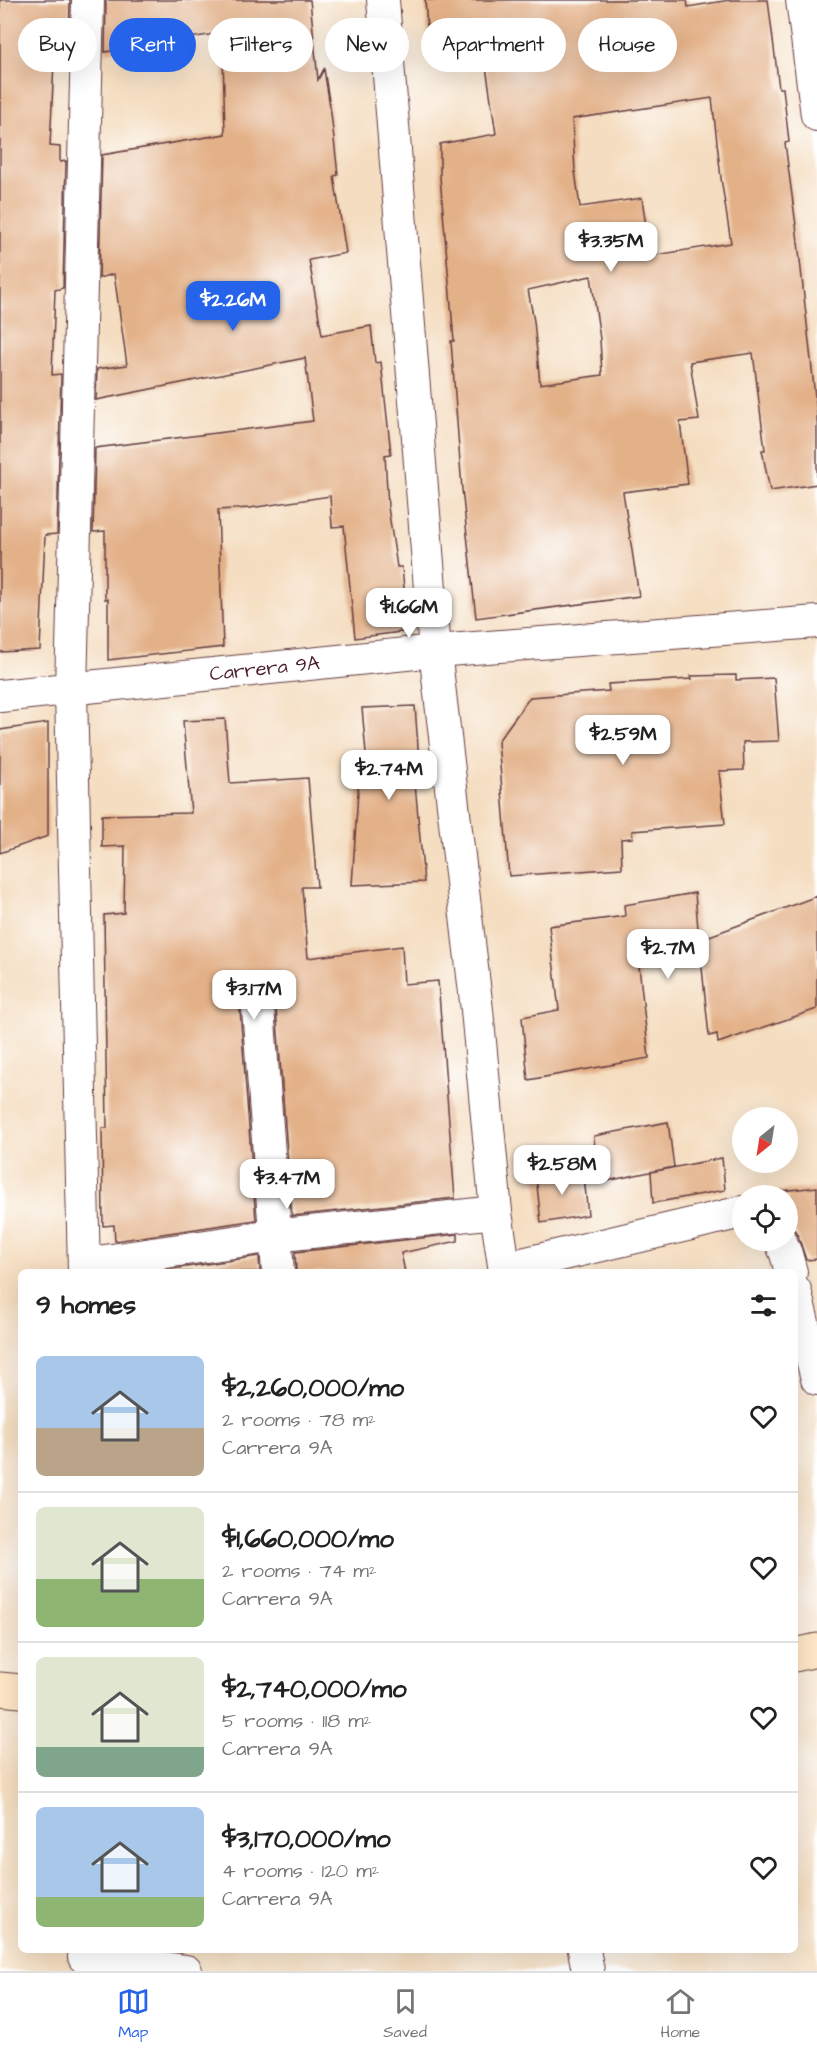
<!DOCTYPE html>
<meta charset="utf-8">
<style>
:root{--surface:#fff;--page:#f2f2f2;--text:#222;--muted:#767676;--line:#e0e0e0;--accent:#2563eb}
body{margin:0;font-family:"Architects Daughter",sans-serif;background:var(--page);color:var(--text);height:100vh;display:flex;flex-direction:column;font-size:22px;white-space:nowrap}
*{box-sizing:border-box;margin:0}
p{font-size:20px;color:var(--muted)}
.icon{flex:none;width:33px;height:33px;fill:none;stroke:currentColor;stroke-width:2;stroke-linecap:round;stroke-linejoin:round}
.map{position:relative;flex:1;overflow:hidden}
.drawer{position:absolute;left:18px;top:1269px;width:780px;height:684px;display:flex;flex-direction:column;background:var(--surface);border-radius:9px;box-shadow:0 6px 24px #0002}
.drawer>*{flex:none}
.banner{position:absolute;left:18px;top:18px;width:782px;height:54px;display:flex;gap:12px}
.needle{width:39px;rotate:210deg}
.fabs{position:absolute;left:732px;top:1107px;display:grid;gap:12px}
.fabs a{display:grid;place-items:center;width:66px;height:66px;border-radius:50%;background:var(--surface);box-shadow:0 6px 24px #0002;font-size:30px}
.price{position:absolute;translate:-50% -51px;padding:0 14px;border-radius:12px;background:#fff;color:#222;font-size:20px;line-height:39px;filter:drop-shadow(0 2px 3px #0008)}
.price::after{content:'';position:absolute;left:50%;top:36px;width:18px;height:14px;margin-left:-9px;background:inherit;clip-path:polygon(0 0,100% 0,50% 100%)}
.price.selected{background:var(--accent);color:#fff}
ul{padding:0;list-style:none}
li{display:flex;align-items:center;gap:18px;height:150px;padding:0 18px}
li+li{border-top:2px solid var(--line)}
li span{display:grid;place-items:center;flex:none;width:168px;height:120px;border-radius:9px;color:#555}
li>.icon{margin-inline-start:auto}
span .icon{width:72px;height:72px;fill:#fffc;stroke-width:1}
li b{font-size:26px}
h2{display:flex;justify-content:space-between;align-items:center;height:72px;padding:0 18px;font-size:26px}
.pill{padding:0 21px;border-radius:27px;background:var(--surface);box-shadow:0 6px 24px #0002;font-size:21px;line-height:54px}
.pill.selected{background:var(--accent);color:#fff}
.tab-bar{display:flex;justify-content:space-around;align-items:center;height:84px;border-top:2px solid var(--line);background:var(--surface);font-size:16px;color:var(--muted)}
.tab-bar a{display:grid;justify-items:center;gap:3px}
.tab-bar .selected{color:var(--accent)}
.map>svg:first-child{display:block}
</style>
<div class="map">
<svg width="817" height="1971" viewBox="0 0 817 1971">
<rect width="100%" height="100%" fill="#fff"/>
<filter id="ink" filterUnits="userSpaceOnUse"><feTurbulence type="fractalNoise" baseFrequency=".0167" numOctaves="2"/><feDisplacementMap in="SourceGraphic" scale="12" xChannelSelector="R" yChannelSelector="G"/><feConvolveMatrix kernelMatrix="1 2 1 2 8 2 1 2 1" color-interpolation-filters="sRGB"/></filter>
<filter id="wash" filterUnits="userSpaceOnUse"><feTurbulence type="fractalNoise" baseFrequency=".008" numOctaves="4" result="noise"/><feDisplacementMap in="SourceGraphic" scale="24" xChannelSelector="R" yChannelSelector="G"/><feGaussianBlur stdDeviation="1.35" result="paint"/><feColorMatrix in="noise" values="0 0 0 0 0 0 0 0 0 0 0 0 0 0 0 0 0 1.4 0 .05"/><feComposite in="paint" operator="in"/></filter>
<g filter="url(#wash)">
<rect width="100%" height="100%" fill="#f4ddc0"/>
<g id="blocks">
<path fill="#e3b188" fill-rule="evenodd" d="M 0,0 L 70,0 L 69,59 L 54,62 L 50,146 L 60,147 L 60,162 L 66,161 L 63,288 L 55,290 L 52,375 L 61,374 L 57,534 L 45,535 L 40,650 L 0,652 Z
M 106,0 L 310,0 L 318,80 L 324,69 L 331,113 L 338,175 L 334,176 L 346,253 L 309,260 L 322,335 L 371,326 L 375,363 L 381,362 L 391,454 L 385,455 L 388,507 L 397,567 L 402,567 L 408,631 L 355,638 L 344,526 L 332,527 L 330,496 L 250,508 L 218,510 L 223,647 L 108,660 L 108,599 L 105,599 L 105,531 L 93,532 L 95,448 L 313,421 L 305,358 L 96,400 L 97,369 L 127,365 L 114,274 L 99,278 L 102,155 L 225,134 L 223,55 L 217,56 L 214,34 L 105,52 Z
M 425,0 L 687,0 L 688,7 L 730,0 L 768,0 L 779,88 L 783,88 L 789,142 L 785,143 L 797,233 L 817,415 L 817,484 L 770,491 L 762,450 L 765,450 L 753,353 L 690,362 L 699,420 L 680,422 L 688,484 L 623,492 L 639,596 L 476,618 L 462,489 L 451,341 L 454,341 L 440,177 L 440,144 L 496,134 L 485,60 L 437,69 L 435,40 L 428,41 ZM 712,98 L 721,178 L 731,243 L 650,256 L 642,198 L 580,207 L 575,171 L 572,119 ZM 591,276 L 600,339 L 602,375 L 540,384 L 534,321 L 528,290 Z
M 736,675 L 736,680 L 774,678 L 779,741 L 743,742 L 744,770 L 719,771 L 725,824 L 632,831 L 633,838 L 621,839 L 622,868 L 509,876 L 498,741 L 530,697 L 609,691 L 608,684 L 692,679 L 691,676 Z
M 415,706 L 420,774 L 414,773 L 424,882 L 352,885 L 359,776 L 368,776 L 362,708 Z
M 225,719 L 230,783 L 308,778 L 317,887 L 302,887 L 308,958 L 402,946 L 404,984 L 438,981 L 455,1198 L 292,1216 L 275,994 L 272,985 L 265,979 L 255,977 L 247,980 L 241,987 L 239,996 L 256,1220 L 115,1241 L 114,1225 L 103,1226 L 102,1128 L 107,1128 L 104,915 L 124,913 L 125,846 L 102,847 L 102,815 L 191,813 L 183,721 Z
M 48,723 L 48,836 L 0,853 L 0,730 Z
M 695,893 L 699,940 L 817,896 L 817,1009 L 718,1043 L 717,1034 L 709,1036 L 700,948 L 700,956 L 639,966 L 649,1058 L 528,1080 L 522,1017 L 559,1010 L 549,926 L 625,916 L 624,905 Z
M 668,1122 L 674,1167 L 597,1183 L 594,1136 Z
M 722,1158 L 725,1190 L 653,1203 L 651,1172 Z
M 583,1168 L 588,1215 L 541,1223 L 536,1176 Z
M 817,1187 L 817,1259 L 806,1260 L 797,1233 L 788,1224 L 788,1196 L 773,1196 L 772,1192 Z
M 458,1234 L 458,1241 L 401,1253 L 405,1272 L 296,1272 L 295,1252 Z
M 259,1256 L 260,1272 L 153,1272 Z"/>
</g>
</g>
<g filter="url(#ink)">
<use href="#blocks" fill-opacity="0" stroke="#643c41" stroke-width="1.5"/>
<g fill="none" stroke-linecap="round" stroke-linejoin="round">
<defs>
<g id="minor">
<path d="M 383,0 L 435,651 L 477,1010 L 496,1212 L 505,1272"/>
<path d="M 802,0 L 817,115"/>
<path id="s1" d="M 0,696 L 435,651 L 817,622"/>
<path d="M 257,995 L 278,1272"/>
<path d="M 780,1240 L 786,1254 L 791,1272"/>
<path d="M 84,1264 L 274,1236 L 496,1212"/>
<path d="M 505,1268 L 742,1212"/>
<path d="M 84,1272 L 71,690 L 88,0"/>
<path d="M 795,1290 L 817,1379"/>
<path d="M 584,1950 L 588,1971"/>
<path d="M 84,1957 L 186,1971"/>
</g>
<path id="secondary" d="M 795,1655 L 817,1650
M 0,1689 L 21,1691"/>
</defs>
<use href="#minor" stroke="#643c41" stroke-width="34"/>
<use href="#secondary" stroke="#643c41" stroke-width="35"/>
<use href="#minor" stroke="#fff" stroke-width="32"/>
<use href="#secondary" stroke="#fde5c5" stroke-width="33"/>
</g>
</g>
<g text-anchor="middle" dominant-baseline="central" stroke-width="5" stroke-linejoin="round" paint-order="stroke">
<g font-size="20" fill="#4a1f2b" stroke="#fff">
<text stroke="none"><textPath href="#s1" startOffset="266">Carrera 9A</textPath></text>
</g>
</g>
</svg>
<div class="fabs">
<a><svg class="needle" viewBox="-14 -14 28 28"><path d="M0-13l5 13h-10z" fill="#e53935"/><path d="M0 13l5-13h-10z" fill="#767676"/></svg></a>
<a><svg class="icon" aria-label="locate" viewBox="0 0 24 24"><circle cx="12" cy="12" r="6"/><path d="M12 2v4M12 18v4M2 12h4M18 12h4"/></svg></a>
</div>
<b class="price" style="left:611px;top:273px">$3.35M</b>
<b class="price selected" style="left:233px;top:332px">$2.26M</b>
<b class="price" style="left:409px;top:639px">$1.66M</b>
<b class="price" style="left:623px;top:766px">$2.59M</b>
<b class="price" style="left:389px;top:801px">$2.74M</b>
<b class="price" style="left:668px;top:980px">$2.7M</b>
<b class="price" style="left:254px;top:1021px">$3.17M</b>
<b class="price" style="left:562px;top:1196px">$2.58M</b>
<b class="price" style="left:287px;top:1210px">$3.47M</b>
<div class="banner">
<a class="pill">Buy</a>
<a class="pill selected">Rent</a>
<a class="pill">Filters</a>
<a class="pill">New</a>
<a class="pill">Apartment</a>
<a class="pill">House</a>
</div>
<section class="drawer">
<h2>9 homes<svg class="icon" aria-label="filters" viewBox="0 0 24 24"><path d="M4 7h16M4 17h16"/><circle cx="9" cy="7" r="2"/><circle cx="15" cy="17" r="2"/></svg></h2>
<ul>
<li><span style="background:linear-gradient(#a9c7e8 60%,#b9a48a 0)"><svg class="icon" aria-label="home" viewBox="0 0 24 24"><path d="M3 11l9-7 9 7M6 9v11h12V9"/></svg></span><div><b>$2,260,000/mo</b><p>2 rooms · 78 m²</p><p>Carrera 9A</p></div><svg class="icon" aria-label="heart" viewBox="0 0 24 24"><path d="M12 20l-8-8c-3-5 5-10 8-4 3-6 11-1 8 4z"/></svg></li>
<li><span style="background:linear-gradient(#dfe7d0 60%,#8fb573 0)"><svg class="icon" aria-label="home" viewBox="0 0 24 24"><path d="M3 11l9-7 9 7M6 9v11h12V9"/></svg></span><div><b>$1,660,000/mo</b><p>2 rooms · 74 m²</p><p>Carrera 9A</p></div><svg class="icon" aria-label="heart" viewBox="0 0 24 24"><path d="M12 20l-8-8c-3-5 5-10 8-4 3-6 11-1 8 4z"/></svg></li>
<li><span style="background:linear-gradient(#dfe7d0 75%,#7fa58c 0)"><svg class="icon" aria-label="home" viewBox="0 0 24 24"><path d="M3 11l9-7 9 7M6 9v11h12V9"/></svg></span><div><b>$2,740,000/mo</b><p>5 rooms · 118 m²</p><p>Carrera 9A</p></div><svg class="icon" aria-label="heart" viewBox="0 0 24 24"><path d="M12 20l-8-8c-3-5 5-10 8-4 3-6 11-1 8 4z"/></svg></li>
<li><span style="background:linear-gradient(#a9c7e8 75%,#8fb573 0)"><svg class="icon" aria-label="home" viewBox="0 0 24 24"><path d="M3 11l9-7 9 7M6 9v11h12V9"/></svg></span><div><b>$3,170,000/mo</b><p>4 rooms · 120 m²</p><p>Carrera 9A</p></div><svg class="icon" aria-label="heart" viewBox="0 0 24 24"><path d="M12 20l-8-8c-3-5 5-10 8-4 3-6 11-1 8 4z"/></svg></li>
</ul>
</section>
</div>
<nav class="tab-bar">
<a class="selected"><svg class="icon" aria-label="map" viewBox="0 0 24 24"><path d="M3 6l6-2 6 2 6-2v14l-6 2-6-2-6 2zM9 4v14M15 6v14"/></svg>Map</a>
<a><svg class="icon" aria-label="saved" viewBox="0 0 24 24"><path d="M7 4h10v16l-5-4-5 4z"/></svg>Saved</a>
<a><svg class="icon" aria-label="home" viewBox="0 0 24 24"><path d="M3 11l9-7 9 7M6 9v11h12V9"/></svg>Home</a>
</nav>
